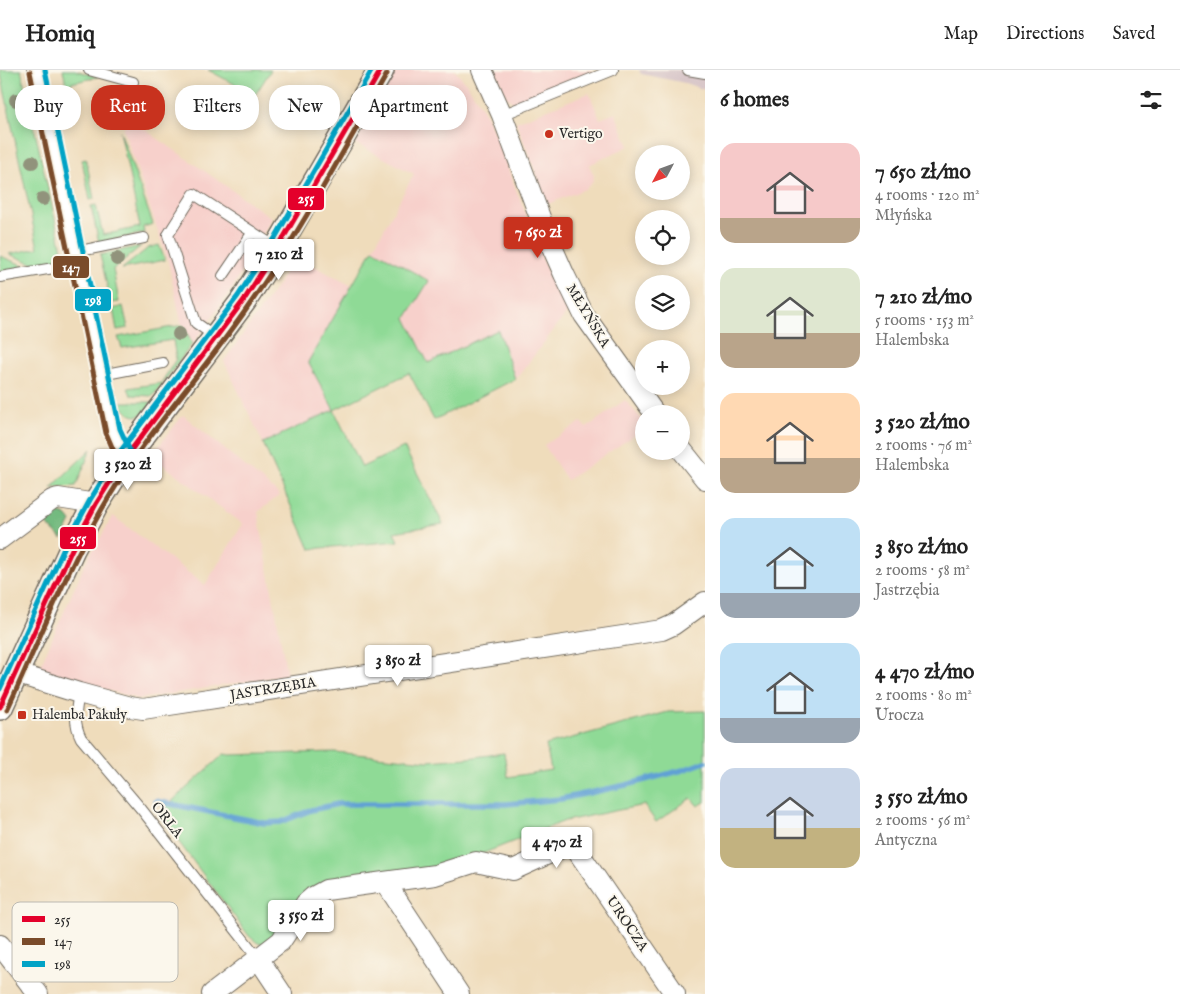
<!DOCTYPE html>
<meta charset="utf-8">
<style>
:root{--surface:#fff;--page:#f6f6f6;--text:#222;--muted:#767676;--line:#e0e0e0;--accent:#c8321e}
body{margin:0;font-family:"IM FELL English",serif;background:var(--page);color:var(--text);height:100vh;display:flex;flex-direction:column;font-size:19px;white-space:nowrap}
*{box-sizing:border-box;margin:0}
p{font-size:16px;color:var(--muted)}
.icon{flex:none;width:28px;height:28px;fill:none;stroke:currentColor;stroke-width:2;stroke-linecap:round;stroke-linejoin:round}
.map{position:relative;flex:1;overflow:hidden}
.details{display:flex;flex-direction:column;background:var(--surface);width:475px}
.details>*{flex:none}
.hud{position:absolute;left:15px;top:15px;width:475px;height:45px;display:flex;gap:10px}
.needle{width:32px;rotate:229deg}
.fabs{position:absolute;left:635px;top:75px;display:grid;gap:10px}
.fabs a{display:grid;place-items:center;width:55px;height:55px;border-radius:50%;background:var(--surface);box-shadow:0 2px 12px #0003;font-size:25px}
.price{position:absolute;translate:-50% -42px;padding:0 11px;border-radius:5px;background:#fff;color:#222;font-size:16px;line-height:32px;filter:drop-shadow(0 1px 2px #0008)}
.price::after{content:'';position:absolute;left:50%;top:30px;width:15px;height:11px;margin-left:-8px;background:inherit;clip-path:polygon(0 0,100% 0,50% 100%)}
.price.active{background:var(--accent);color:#fff}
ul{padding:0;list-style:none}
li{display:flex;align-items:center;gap:15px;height:125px;padding:0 15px}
li span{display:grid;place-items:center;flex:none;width:140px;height:100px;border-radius:15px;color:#555}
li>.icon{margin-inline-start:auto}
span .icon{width:60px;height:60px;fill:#fffc;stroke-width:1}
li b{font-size:21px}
h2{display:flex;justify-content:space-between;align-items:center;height:60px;padding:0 15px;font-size:21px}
.chip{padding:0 18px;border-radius:20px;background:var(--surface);box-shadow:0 2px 12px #0003;font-size:18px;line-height:45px}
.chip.active{background:var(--accent);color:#fff}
header{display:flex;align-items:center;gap:30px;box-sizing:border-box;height:70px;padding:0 25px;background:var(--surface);border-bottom:1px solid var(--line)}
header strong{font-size:24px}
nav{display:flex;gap:28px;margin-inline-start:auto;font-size:18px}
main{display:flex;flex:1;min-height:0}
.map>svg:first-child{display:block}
</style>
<header>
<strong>Homiq</strong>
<nav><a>Map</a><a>Directions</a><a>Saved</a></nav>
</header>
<main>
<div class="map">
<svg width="705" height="924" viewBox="0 0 705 924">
<rect width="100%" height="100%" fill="#fbf7ec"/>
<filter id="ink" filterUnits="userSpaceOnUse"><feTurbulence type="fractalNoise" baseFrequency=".02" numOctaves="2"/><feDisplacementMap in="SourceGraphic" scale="10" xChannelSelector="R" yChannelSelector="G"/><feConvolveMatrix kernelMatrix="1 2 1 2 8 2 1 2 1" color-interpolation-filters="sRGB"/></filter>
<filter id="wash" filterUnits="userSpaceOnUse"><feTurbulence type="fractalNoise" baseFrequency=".0096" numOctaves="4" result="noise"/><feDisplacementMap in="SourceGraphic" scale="20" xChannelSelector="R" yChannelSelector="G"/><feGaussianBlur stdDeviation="1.12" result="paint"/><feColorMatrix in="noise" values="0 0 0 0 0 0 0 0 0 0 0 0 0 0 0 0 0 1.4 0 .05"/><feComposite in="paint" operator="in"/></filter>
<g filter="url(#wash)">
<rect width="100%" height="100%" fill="#efdcbb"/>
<path fill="#f7d0cb" d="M 397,0 L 454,0 L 466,13 L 482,37 L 494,62 L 547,200 L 569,240 L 516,309 L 497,260 L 428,293 L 406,248 L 429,211 L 373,179 L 414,104 L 355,73 Z
M 495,0 L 594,0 L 515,34 L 506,26 Z
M 589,23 L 600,49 L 615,43 L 629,76 L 589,95 L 594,106 L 592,113 L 585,119 L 548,134 L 516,52 Z
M 131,50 L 272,148 L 233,217 L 193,274 L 181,252 L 168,191 L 123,58 Z
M 293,185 L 352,216 L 334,340 L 263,373 L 224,291 L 279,213 Z
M 625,330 L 644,352 L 644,359 L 567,410 L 544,375 L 581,352 L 586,358 Z
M 183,345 L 280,425 L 258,442 L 287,605 L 139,629 L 38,601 L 85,494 L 113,446 L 205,515 L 243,454 L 151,386 Z"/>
<path fill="#d2bec2" d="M 639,0 L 705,0 L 705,20 L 685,13 L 641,4 Z"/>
<path fill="#8fda96" stroke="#5d8260" d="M 0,0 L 21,0 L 65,193 L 42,197 L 9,184 L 38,178 Z
M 63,0 L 75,0 L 98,7 L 71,13 L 67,19 Z
M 208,0 L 271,0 L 255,25 Z
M 279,24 L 310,41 L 320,26 L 324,27 L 307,55 L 273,35 Z
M 120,61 L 153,154 L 143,157 L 144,163 L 99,173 L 91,136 L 96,135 L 103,165 L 140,157 Z
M 86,89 L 94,129 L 90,130 L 82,90 Z
M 159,175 L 165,190 L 122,199 L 148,178 Z
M 141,176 L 113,199 L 119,232 L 111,233 L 100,185 Z
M 373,179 L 429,211 L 406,248 L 428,293 L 498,260 L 515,309 L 434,350 L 409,303 L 334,340 L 362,397 L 404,377 L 443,454 L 394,462 L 398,471 L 310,479 L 263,373 L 334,340 L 308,292 Z
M 0,186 L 30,198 L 1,204 Z
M 123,236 L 128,258 L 117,260 L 113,239 Z
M 183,255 L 192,274 L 153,326 L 131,325 L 128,318 L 161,313 L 176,289 L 173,270 L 122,278 L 118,267 Z
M 120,332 L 152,332 C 149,336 145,343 140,345 C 131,349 123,339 120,332 Z
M 91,379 L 76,416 L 51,418 Z
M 705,641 L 705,732 L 698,736 L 691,728 L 656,752 L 644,735 L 565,751 L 469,789 L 446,796 L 319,816 L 273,868 C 260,877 260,875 249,866 L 158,744 L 224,684 L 230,685 L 334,682 L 428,691 L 468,688 L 504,683 L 508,707 L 551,700 L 546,675 L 668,642 Z"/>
<path fill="#73ba7f" stroke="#4f7255" d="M 57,442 L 66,445 L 71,451 L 62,469 L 41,449 L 48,444 Z"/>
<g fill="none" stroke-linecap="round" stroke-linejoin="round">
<path stroke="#61a1d4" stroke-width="5.5" d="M 156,731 L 264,753 L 281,752 L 311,740 L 338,734 L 506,734 L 561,729 L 626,715 L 683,700 L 705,692"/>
</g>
</g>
<g filter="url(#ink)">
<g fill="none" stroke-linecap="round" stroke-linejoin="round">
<defs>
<path id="service" d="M 89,0 L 133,12
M 688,0 L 705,3
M 502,45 L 613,0
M 75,182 L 144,168
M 223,206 L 253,162
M 0,207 L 78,194
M 216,267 L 196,253 L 168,165 L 194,124 L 277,178
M 101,305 L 163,293
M 79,623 C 76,640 73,652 81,668 L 142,740 L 258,888"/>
<path id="minor" d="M 37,0 L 113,361 L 125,388
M 482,0 L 502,45 L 545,161 L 564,204 L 584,245 L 655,344
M 681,379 L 705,409
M 0,469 L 52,430 L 58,428 L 96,434
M 15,603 L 79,623 L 130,637 L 143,639 L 662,560 L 673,555 L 705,532
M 385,812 L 459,924
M 0,875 L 38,924
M 258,888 L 282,924
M 212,924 L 281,871 L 306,833 L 313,827 L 326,820 L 435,805 L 476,792 L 513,800 L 572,773 L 675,924"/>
<path id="tertiary" d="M 0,637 L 72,479 L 96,434 L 125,388 L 244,230 L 281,172 L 381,0"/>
</defs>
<use href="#service" stroke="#70695d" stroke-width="12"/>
<use href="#minor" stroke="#70695d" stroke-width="22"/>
<use href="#tertiary" stroke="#70695d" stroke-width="28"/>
<use href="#service" stroke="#fff" stroke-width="10"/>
<use href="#minor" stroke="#fff" stroke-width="20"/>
<use href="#tertiary" stroke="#fff" stroke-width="25"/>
<defs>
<path id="bus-1" d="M 0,637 L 72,479 L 96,434 L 125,388 L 244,230 L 281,172 L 381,0"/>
<path id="bus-2" d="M 30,2 L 106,363 L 118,391
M 7,640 C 38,573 65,503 102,439 C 144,365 203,303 250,234 C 301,161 343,81 387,4"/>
<path id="bus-3" d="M 45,0 L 120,359 L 132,385
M 0,619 L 65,476 L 90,430 L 119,383 L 238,226 L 275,168 L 372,0"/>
</defs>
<use href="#bus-1" stroke="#fbf7ec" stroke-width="9"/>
<use href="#bus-2" stroke="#fbf7ec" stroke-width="9"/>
<use href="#bus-3" stroke="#fbf7ec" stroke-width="9"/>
<use href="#bus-1" stroke="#e4002b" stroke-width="5"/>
<use href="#bus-2" stroke="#7a4b2a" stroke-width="5"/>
<use href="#bus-3" stroke="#02a3c6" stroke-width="5"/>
</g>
<g fill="#91937b">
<circle cx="16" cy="30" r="7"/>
<circle cx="32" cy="92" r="7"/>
<circle cx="43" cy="129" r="7"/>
<circle cx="117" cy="189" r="7"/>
<circle cx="179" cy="264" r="7"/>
</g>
</g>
<g fill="#c8321e" stroke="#fbf7ec" stroke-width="2">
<circle cx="549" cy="64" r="5"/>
<rect x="17" y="640" width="10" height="10" rx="2.5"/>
</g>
<g text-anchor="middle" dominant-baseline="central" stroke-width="4" stroke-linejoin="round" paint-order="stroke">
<g font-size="14" fill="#2b2b2b" stroke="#fbf7ec" text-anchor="start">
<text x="559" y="64">Vertigo</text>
<text x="32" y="645">Halemba Pakuły</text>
</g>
<g font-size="14" fill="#2b2b2b" stroke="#fbf7ec">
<text transform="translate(588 246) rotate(59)">MŁYŃSKA</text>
<text transform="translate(273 619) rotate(-9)">JASTRZĘBIA</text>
<text transform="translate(167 750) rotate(52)">ORLA</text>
<text transform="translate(627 854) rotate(56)">UROCZA</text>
</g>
</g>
<rect x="12" y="832" width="166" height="80" rx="8" fill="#fbf7ec" stroke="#bdbab2" stroke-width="1"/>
<rect x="22" y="846" width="23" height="6" fill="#e4002b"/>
<rect x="22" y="868" width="23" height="7" fill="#7a4b2a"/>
<rect x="22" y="891" width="23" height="6" fill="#02a3c6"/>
<g font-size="14" fill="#2b2b2b">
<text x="54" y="854">255</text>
<text x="54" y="876">147</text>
<text x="54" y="899">198</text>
</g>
<g stroke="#fbf7ec" stroke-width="2">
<rect x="287" y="117" width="38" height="24" rx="5" fill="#e4002b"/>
<rect x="52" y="185" width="38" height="24" rx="5" fill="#7a4b2a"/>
<rect x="74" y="218" width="38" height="24" rx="5" fill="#02a3c6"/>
<rect x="59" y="456" width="38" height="24" rx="5" fill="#e4002b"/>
</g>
<g font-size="14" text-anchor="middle" font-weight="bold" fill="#fff">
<text x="306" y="133">255</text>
<text x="71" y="202">147</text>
<text x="93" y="235">198</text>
<text x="78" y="473">255</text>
</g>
</svg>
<div class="fabs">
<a><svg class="needle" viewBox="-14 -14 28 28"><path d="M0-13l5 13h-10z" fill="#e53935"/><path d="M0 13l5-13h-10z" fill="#767676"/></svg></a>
<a><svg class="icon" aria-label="locate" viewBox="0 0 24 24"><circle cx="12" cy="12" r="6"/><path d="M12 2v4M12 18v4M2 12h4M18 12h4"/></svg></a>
<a><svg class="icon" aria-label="layers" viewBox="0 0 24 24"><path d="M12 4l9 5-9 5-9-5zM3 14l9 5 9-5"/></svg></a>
<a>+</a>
<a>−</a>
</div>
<b class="price active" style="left:538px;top:189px">7 650 zł</b>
<b class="price" style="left:279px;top:211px">7 210 zł</b>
<b class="price" style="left:128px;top:421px">3 520 zł</b>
<b class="price" style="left:398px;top:617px">3 850 zł</b>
<b class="price" style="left:557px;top:799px">4 470 zł</b>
<b class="price" style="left:301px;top:872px">3 550 zł</b>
<div class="hud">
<a class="chip">Buy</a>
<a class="chip active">Rent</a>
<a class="chip">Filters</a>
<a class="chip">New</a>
<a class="chip">Apartment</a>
</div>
</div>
<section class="details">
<h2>6 homes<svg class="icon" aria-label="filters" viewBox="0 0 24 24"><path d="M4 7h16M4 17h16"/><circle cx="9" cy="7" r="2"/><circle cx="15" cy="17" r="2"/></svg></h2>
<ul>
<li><span style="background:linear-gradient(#f6c9c9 75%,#b9a48a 0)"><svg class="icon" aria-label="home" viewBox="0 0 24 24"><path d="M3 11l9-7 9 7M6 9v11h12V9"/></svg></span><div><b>7 650 zł/mo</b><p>4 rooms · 120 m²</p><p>Młyńska</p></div></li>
<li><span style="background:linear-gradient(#dfe7d0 65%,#b9a48a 0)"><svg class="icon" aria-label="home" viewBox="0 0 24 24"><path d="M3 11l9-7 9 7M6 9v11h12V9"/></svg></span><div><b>7 210 zł/mo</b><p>5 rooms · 153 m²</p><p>Halembska</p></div></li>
<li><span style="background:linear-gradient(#ffd9b3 65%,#b9a48a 0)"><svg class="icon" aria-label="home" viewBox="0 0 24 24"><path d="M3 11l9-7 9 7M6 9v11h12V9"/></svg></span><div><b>3 520 zł/mo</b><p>2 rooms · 76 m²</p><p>Halembska</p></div></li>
<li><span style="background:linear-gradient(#bfe0f5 75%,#9aa5b1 0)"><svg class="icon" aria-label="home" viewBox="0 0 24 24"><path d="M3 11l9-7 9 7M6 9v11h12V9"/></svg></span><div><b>3 850 zł/mo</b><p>2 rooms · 58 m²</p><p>Jastrzębia</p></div></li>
<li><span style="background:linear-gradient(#bfe0f5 75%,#9aa5b1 0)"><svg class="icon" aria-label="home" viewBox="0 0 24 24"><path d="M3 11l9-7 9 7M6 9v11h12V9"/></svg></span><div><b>4 470 zł/mo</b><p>2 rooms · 80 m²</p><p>Urocza</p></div></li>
<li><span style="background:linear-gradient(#c9d6e8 60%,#c2b280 0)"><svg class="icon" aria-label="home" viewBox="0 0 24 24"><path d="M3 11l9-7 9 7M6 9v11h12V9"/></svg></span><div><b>3 550 zł/mo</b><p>2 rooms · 56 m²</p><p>Antyczna</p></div></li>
</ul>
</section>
</main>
